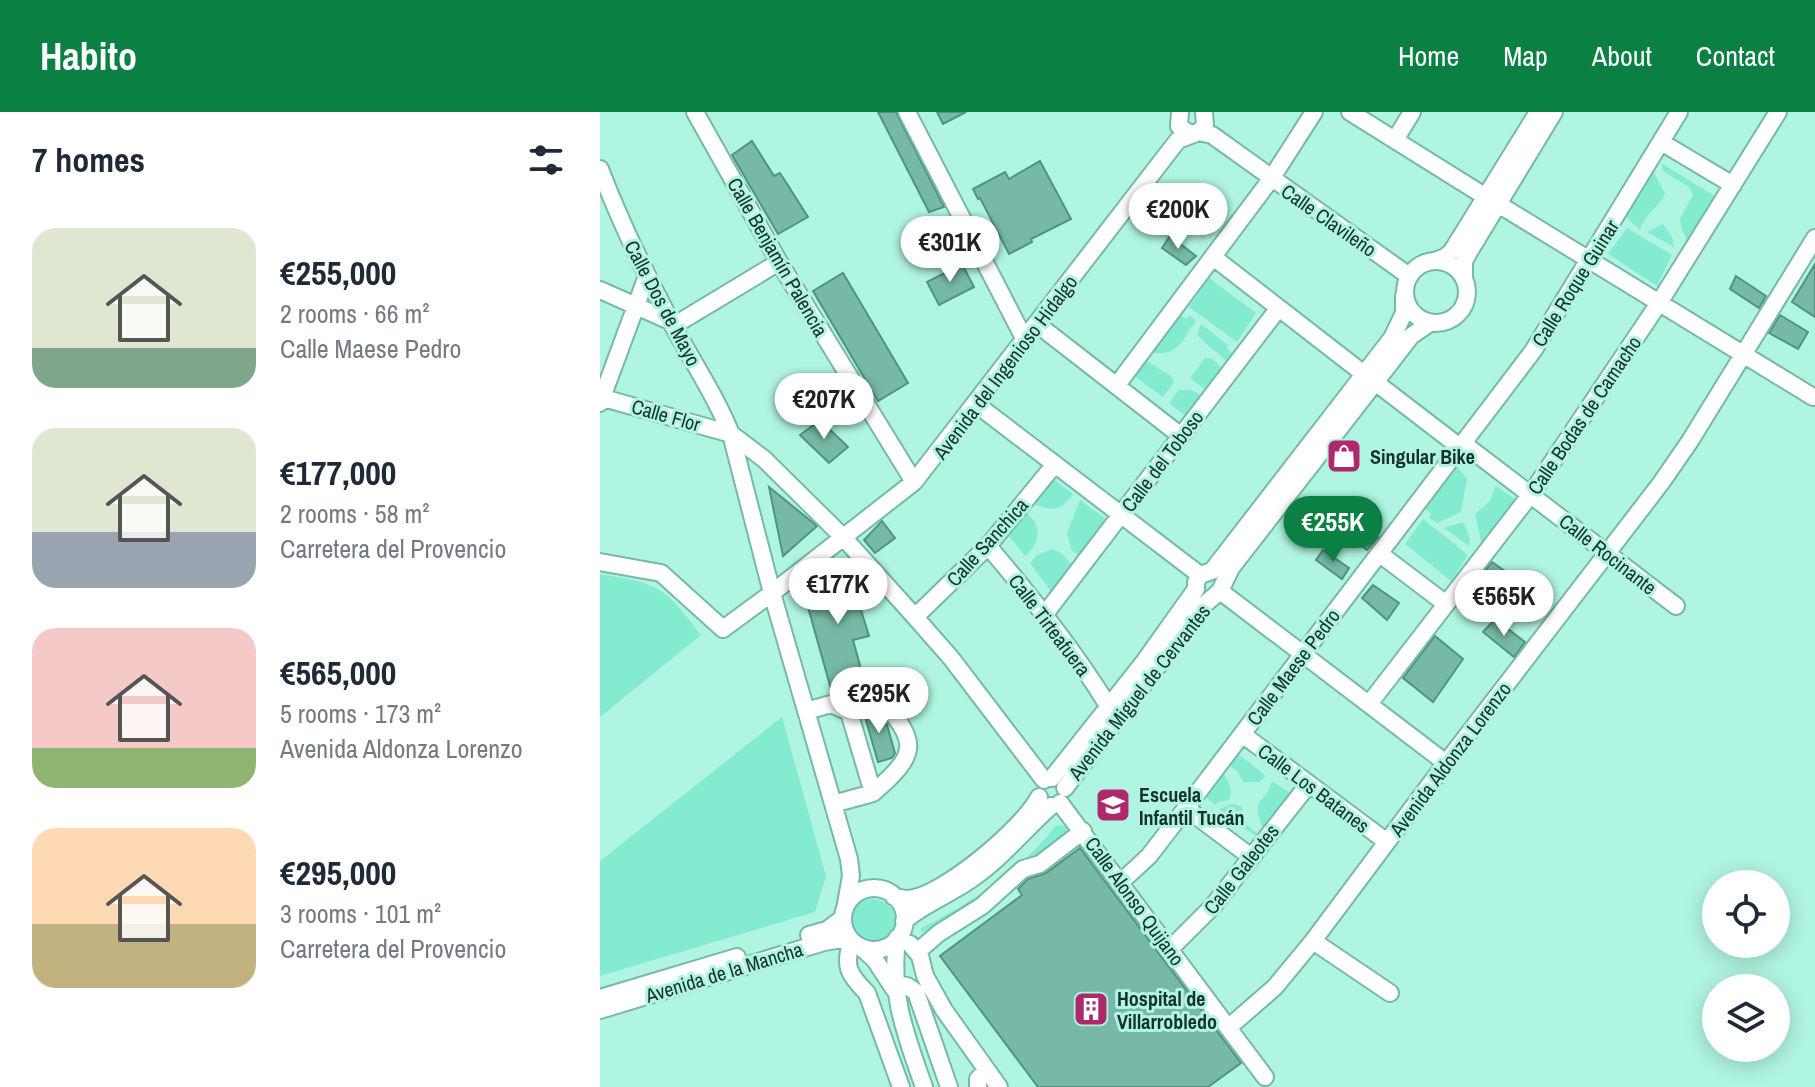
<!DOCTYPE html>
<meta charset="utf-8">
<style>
:root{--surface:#fff;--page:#f2f2f3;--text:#1f2937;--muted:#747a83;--accent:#0b8043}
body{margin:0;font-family:"Archivo Narrow",sans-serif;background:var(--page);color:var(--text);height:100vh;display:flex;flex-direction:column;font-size:30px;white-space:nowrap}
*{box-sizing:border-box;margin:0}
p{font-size:26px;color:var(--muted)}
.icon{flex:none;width:44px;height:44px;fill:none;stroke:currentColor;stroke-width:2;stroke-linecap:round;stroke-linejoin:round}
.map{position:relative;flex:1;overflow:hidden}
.panel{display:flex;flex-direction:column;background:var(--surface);width:600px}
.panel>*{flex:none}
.buttons{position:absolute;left:1102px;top:758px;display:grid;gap:16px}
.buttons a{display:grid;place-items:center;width:88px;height:88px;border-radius:50%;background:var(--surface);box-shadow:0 4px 20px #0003;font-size:40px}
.price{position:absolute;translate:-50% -68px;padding:0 18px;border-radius:28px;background:#fff;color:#222;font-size:26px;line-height:52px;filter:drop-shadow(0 2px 4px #0008)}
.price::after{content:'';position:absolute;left:50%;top:48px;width:24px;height:18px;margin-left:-12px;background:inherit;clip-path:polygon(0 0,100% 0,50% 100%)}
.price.active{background:var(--accent);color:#fff}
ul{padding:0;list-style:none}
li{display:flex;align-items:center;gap:24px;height:200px;padding:0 32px}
li span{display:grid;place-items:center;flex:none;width:224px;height:160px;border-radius:24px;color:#555}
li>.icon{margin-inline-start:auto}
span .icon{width:96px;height:96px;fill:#fffc;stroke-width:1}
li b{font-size:34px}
h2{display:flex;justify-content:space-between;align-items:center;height:96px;padding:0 32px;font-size:34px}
header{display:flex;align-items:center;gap:48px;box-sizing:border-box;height:112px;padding:0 40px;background:var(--accent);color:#fff}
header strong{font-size:38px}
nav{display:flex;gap:44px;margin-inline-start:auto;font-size:28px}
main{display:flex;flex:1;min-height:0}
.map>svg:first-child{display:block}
</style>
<header>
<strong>Habito</strong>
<nav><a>Home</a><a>Map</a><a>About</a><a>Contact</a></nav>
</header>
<main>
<section class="panel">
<h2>7 homes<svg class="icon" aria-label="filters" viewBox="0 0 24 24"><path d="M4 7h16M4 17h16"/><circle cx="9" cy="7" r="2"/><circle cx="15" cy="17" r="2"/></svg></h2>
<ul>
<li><span style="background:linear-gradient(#dfe7d0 75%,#7fa58c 0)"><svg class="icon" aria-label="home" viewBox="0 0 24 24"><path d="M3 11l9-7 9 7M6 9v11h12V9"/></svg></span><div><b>€255,000</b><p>2 rooms · 66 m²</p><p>Calle Maese Pedro</p></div></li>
<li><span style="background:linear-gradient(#dfe7d0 65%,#9aa5b1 0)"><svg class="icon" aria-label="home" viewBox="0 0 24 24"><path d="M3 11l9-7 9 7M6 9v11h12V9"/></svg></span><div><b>€177,000</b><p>2 rooms · 58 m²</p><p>Carretera del Provencio</p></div></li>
<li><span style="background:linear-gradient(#f6c9c9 75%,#8fb573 0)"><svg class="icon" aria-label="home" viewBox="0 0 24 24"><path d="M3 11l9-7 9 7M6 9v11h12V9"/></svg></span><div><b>€565,000</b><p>5 rooms · 173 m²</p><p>Avenida Aldonza Lorenzo</p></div></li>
<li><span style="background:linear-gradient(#ffd9b3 60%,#c2b280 0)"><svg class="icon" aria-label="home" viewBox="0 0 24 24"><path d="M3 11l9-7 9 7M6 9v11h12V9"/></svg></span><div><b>€295,000</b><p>3 rooms · 101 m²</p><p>Carretera del Provencio</p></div></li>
</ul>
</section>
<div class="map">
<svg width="1215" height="975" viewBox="0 0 1215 975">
<rect width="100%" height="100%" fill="#b0f5e1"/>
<path fill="#83ecd0" d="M 1061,51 L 1116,85 L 1089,132 C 1074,103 1080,110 1093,83 L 1090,76 L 1063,59 Z
M 1053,59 L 1065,81 C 1060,95 1047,98 1040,118 L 1025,104 Z
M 1063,112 L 1072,125 L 1074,135 L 1047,120 Z
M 1027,116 L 1072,143 L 1057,174 L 1008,142 Z
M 609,166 L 656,201 L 637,230 L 589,195 Z
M 578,202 L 587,207 L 590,203 L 596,209 C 581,229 578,246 550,240 Z
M 601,212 L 628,233 L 627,236 L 633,242 L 627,251 C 619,239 606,235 597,222 Z
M 605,246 L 612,246 L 622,257 L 607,279 L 590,266 Z
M 544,247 L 571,264 L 574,270 L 563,285 L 533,263 Z
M 579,278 L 592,278 L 602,284 L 587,305 L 569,291 Z
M 857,354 L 867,367 L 861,400 L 838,411 L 829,406 L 831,402 L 824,396 Z
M 453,367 L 473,382 C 461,399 453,400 434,392 Z
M 896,374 L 916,388 L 882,434 L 875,402 L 889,390 Z
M 480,388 L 507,408 L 479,445 L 471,437 L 467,421 Z
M 427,401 C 443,414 440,432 425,444 L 408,423 Z
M 823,407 L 868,443 L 851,469 L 805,432 Z
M 860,411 L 864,411 L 870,427 L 869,434 L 844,416 Z
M 452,437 L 461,441 L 471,452 L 452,481 L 430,451 L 436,444 Z
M 0,462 C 60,472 64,474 101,523 L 0,605 Z
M 182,605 L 226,764 L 215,800 L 0,864 L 0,749 Z
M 637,641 L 666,664 L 659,670 L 643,670 L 638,660 L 629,653 Z
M 622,659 C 627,668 634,677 629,688 L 618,690 L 616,693 L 604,684 Z
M 672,669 L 690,681 L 663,718 C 650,680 663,698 672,669 Z
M 633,692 L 641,694 L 646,712 L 658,722 L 658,726 L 619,697 Z
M 456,713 L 465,714 L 471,722 L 369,796 L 321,821 L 321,816 C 367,794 426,754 456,713 Z
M251 809a22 22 0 1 1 44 0a22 22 0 1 1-44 0Z"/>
<path fill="#76b9a6" stroke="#519382" stroke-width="2" d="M 278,0 L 296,0 L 344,95 L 329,100 Z
M 337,0 L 366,0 L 343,12 Z
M 152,29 L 174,64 L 180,61 L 208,105 L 178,122 L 132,43 Z
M 440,49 L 471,107 L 431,127 L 432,130 L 409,142 L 380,86 L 378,87 L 373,77 L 405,60 L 409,67 Z
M 570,124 L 596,144 L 586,153 L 562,136 Z
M 362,152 L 374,175 L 339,193 L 327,170 Z
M 1215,152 L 1215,205 L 1192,190 Z
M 243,161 L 308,271 L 278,289 L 213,179 Z
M 1136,164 L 1166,184 L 1159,196 L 1130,177 Z
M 1180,203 L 1208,220 L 1198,237 L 1169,221 Z
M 220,308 L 248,335 L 229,351 L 200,323 Z
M 169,375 L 217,414 L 183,444 Z
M 750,408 L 778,425 L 767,438 L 743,419 Z
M 282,409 L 295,426 L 275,441 L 264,428 Z
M 723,438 L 749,456 L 742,467 L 716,448 Z
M 892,450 L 912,464 L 908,469 L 948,493 L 938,504 L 903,476 L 893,491 L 873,475 Z
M 247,452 L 269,524 L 253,528 L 264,568 L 231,577 L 204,481 Z
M 773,473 L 799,491 L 787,508 L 762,486 Z
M 895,507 L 925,530 L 914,545 L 883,520 Z
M 835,524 L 863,547 L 833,590 L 803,566 Z
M 274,595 L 287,613 L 295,641 L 292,646 L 278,650 L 263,598 Z
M 480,736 L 641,951 L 608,975 L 438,975 L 340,844 L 422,783 L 418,777 L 428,767 L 446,761 Z"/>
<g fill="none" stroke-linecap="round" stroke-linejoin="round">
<defs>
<path id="minor" d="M 95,0 L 179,150 L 314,370
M 307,0 L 425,228
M 580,0 L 579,14 L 590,22 L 599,20 L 605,13 L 604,0
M 750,0 L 886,85
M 599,20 L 612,23 L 809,164
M 795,28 L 812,0
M 1061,30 L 1133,73
M 0,57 C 20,109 44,159 70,208 C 90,246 115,282 131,322 L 172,481 L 249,747 L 251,764 L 245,797
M 898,92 L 1213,285
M 613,145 L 764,262
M805 180a31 31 0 1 1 62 0a31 31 0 1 1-62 0Z
M 835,149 L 845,145 L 852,139 L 938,0
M 864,167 L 864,149 L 869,140 L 954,0
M 0,178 L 70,209
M 437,212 L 581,324
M 73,214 L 179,150
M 775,270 L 861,336
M 517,273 L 671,67 L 714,0
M 0,285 L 131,322 L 164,347 L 243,425 L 315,505 L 351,546 L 444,668
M 0,291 L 47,164
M 376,292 L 600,463
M 864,332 L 1076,494
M 388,434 C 432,486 473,537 509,595
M 780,442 L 846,492
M 0,450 L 61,461 L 123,517 L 172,481 L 314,370 L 578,28 L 594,22
M 620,479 L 846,651
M 445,502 L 678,197
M 315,505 L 388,434 L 455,352
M 231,592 L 272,581 L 279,584 C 317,631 321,639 273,681
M 769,592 L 931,382 L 1059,191 L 1178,0
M 206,599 L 231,592 L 249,600 L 273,681 L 233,692
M 642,622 L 787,730
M 452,666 L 544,550 L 596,477 L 596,470 L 600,463 L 612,459 L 792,226 L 804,201 L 804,184
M 465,676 L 605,492 L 620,479 L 631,456 L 794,246 L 811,224 L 830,211
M 460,691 L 665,965
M 586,696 L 651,745
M 521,770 L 549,744 L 586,696 L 933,239 L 1079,0
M243 807a31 31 0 1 1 62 0a31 31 0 1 1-62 0Z
M 294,785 C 295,785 306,787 307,787 C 341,786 424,715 439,685
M 304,809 C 325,791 351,782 373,766 C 403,745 425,717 451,694
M 209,823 L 227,818 L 243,806
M 297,826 C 290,884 305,921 324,975
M 252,829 C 243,854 249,863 267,881 L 301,975
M 713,829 L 790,881
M 310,832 L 320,844 L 325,864 L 344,898 L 399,975
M 262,836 L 275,848 L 294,877
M 570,837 L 613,794 L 708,673
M 317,840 L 339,821 L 382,794 L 423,757 L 440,752 L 483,719
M 295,872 L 307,874 L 316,880 L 349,975
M 0,886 L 137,845
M 0,898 L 224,830 L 249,826
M 628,916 L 675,875 L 713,829 L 846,651 L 1061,371 L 1090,329 L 1215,126
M 378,975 L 378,967 L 387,958"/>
</defs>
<use href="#minor" stroke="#76b9a7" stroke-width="20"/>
<use href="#minor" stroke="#fff" stroke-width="16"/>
</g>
<defs>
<symbol id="shop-square" viewBox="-11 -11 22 22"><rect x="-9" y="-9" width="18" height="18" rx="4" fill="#af286c" stroke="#b0f5e1"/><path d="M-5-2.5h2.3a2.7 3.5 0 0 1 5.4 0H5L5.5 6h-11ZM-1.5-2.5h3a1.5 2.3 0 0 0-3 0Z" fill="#fff"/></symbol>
<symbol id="school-square" viewBox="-11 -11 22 22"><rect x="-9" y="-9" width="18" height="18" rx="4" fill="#af286c" stroke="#b0f5e1"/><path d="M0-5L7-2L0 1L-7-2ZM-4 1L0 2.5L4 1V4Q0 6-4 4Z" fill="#fff"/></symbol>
<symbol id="building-square" viewBox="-11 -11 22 22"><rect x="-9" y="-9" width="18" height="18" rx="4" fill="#af286c" stroke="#b0f5e1"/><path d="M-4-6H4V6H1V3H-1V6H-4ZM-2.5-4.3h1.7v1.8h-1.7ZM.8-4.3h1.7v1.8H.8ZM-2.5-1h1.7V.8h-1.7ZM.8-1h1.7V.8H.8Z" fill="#fff"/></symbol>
</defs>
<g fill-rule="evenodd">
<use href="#shop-square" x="724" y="324" width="40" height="40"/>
<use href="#school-square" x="493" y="673" width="40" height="40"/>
<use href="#building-square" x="471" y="877" width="40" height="40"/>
</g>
<g text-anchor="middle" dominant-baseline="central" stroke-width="6" stroke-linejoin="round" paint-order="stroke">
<g font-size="20" fill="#16322b" stroke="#b0f5e1">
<text transform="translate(729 108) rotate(35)">Calle Clavileño</text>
<text transform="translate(178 145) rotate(60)">Calle Benjamín Palencia</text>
<text transform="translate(975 171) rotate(-58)">Calle Roque Guinar</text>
<text transform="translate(63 191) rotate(62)">Calle Dos de Mayo</text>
<text transform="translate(405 255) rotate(-53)">Avenida del Ingenioso Hidalgo</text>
<text transform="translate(66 303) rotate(16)">Calle Flor</text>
<text transform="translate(984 303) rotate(-56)">Calle Bodas de Camacho</text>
<text transform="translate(562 349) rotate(-53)">Calle del Toboso</text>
<text transform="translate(387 430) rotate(-48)">Calle Sanchica</text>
<text transform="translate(1008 442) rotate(38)">Calle Rocinante</text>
<text transform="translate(450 513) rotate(53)">Calle Tirteafuera</text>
<text transform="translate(693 555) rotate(-53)">Calle Maese Pedro</text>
<text transform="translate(539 580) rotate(-52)">Avenida Miguel de Cervantes</text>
<text transform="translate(850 647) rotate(-53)">Avenida Aldonza Lorenzo</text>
<text transform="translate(714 676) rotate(37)">Calle Los Batanes</text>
<text transform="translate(641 757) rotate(-52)">Calle Galeotes</text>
<text transform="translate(535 789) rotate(54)">Calle Alonso Quijano</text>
<text transform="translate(124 860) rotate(-17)">Avenida de la Mancha</text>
</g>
<g font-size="20" font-weight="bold" fill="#16322b" stroke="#b0f5e1" text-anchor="start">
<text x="770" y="344">Singular Bike</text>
<text x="539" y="682">Escuela<tspan x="539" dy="23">Infantil Tucán</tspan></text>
<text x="517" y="886">Hospital de<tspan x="517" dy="23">Villarrobledo</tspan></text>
</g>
</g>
</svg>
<div class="buttons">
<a><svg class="icon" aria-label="locate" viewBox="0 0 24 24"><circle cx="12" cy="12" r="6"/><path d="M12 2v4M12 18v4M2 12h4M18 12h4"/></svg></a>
<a><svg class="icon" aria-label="layers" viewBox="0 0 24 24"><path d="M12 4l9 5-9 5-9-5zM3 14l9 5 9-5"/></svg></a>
</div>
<b class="price" style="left:578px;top:139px">€200K</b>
<b class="price" style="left:350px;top:172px">€301K</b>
<b class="price" style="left:224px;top:329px">€207K</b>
<b class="price active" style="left:733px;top:452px">€255K</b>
<b class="price" style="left:238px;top:514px">€177K</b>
<b class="price" style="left:904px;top:526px">€565K</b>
<b class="price" style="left:279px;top:623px">€295K</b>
</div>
</main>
